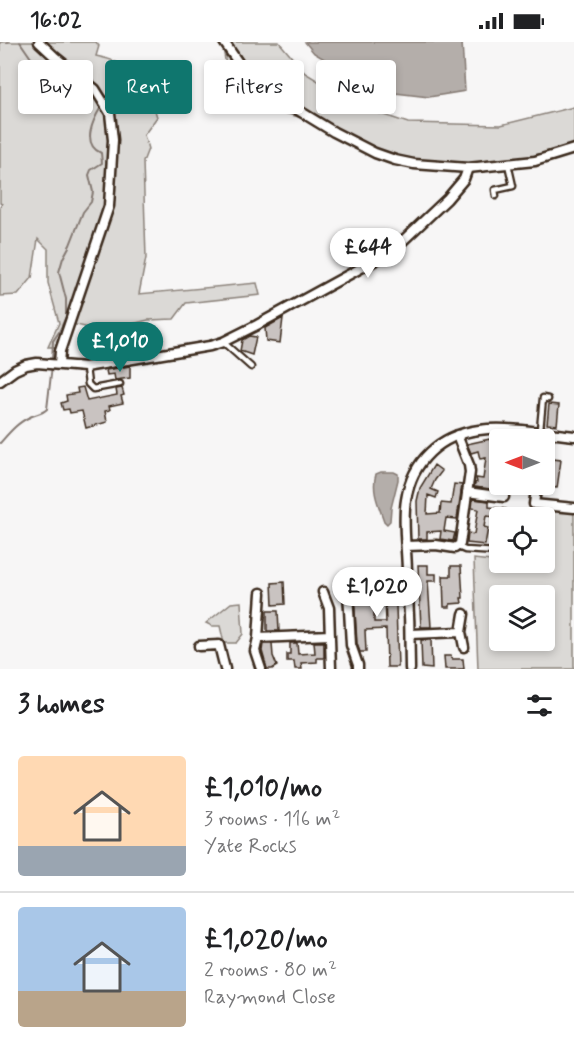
<!DOCTYPE html>
<meta charset="utf-8">
<style>
:root{--surface:#fff;--page:#f6f6f6;--text:#202124;--muted:#757577;--line:#e0e0e0;--accent:#0f766e}
body{margin:0;font-family:Mynerve,sans-serif;background:var(--page);color:var(--text);height:100vh;display:flex;flex-direction:column;font-size:22px;white-space:nowrap}
*{box-sizing:border-box;margin:0}
p{font-size:20px;color:var(--muted)}
.icon{flex:none;width:33px;height:33px;fill:none;stroke:currentColor;stroke-width:2;stroke-linecap:round;stroke-linejoin:round}
.map{position:relative;height:627px;overflow:hidden}
.sheet{display:flex;flex-direction:column;background:var(--surface);flex:1}
.sheet>*{flex:none}
.banner{position:absolute;left:18px;top:18px;width:538px;height:54px;display:flex;gap:12px}
.needle{width:39px;rotate:270deg}
.tools{position:absolute;left:489px;top:387px;display:grid;gap:12px}
.tools a{display:grid;place-items:center;width:66px;height:66px;border-radius:6px;background:var(--surface);box-shadow:0 3px 9px #0003;font-size:30px}
.price{position:absolute;translate:-50% -51px;padding:0 14px;border-radius:21px;background:#fff;color:#222;font-size:20px;line-height:39px;filter:drop-shadow(0 2px 3px #0008)}
.price::after{content:'';position:absolute;left:50%;top:36px;width:18px;height:14px;margin-left:-9px;background:inherit;clip-path:polygon(0 0,100% 0,50% 100%)}
.price.on{background:var(--accent);color:#fff}
ul{padding:0;list-style:none}
li{display:flex;align-items:center;gap:18px;height:150px;padding:0 18px}
li+li{border-top:2px solid var(--line)}
li span{display:grid;place-items:center;flex:none;width:168px;height:120px;border-radius:6px;color:#555}
li>.icon{margin-inline-start:auto}
span .icon{width:72px;height:72px;fill:#fffc;stroke-width:1}
li b{font-size:26px}
h2{display:flex;justify-content:space-between;align-items:center;height:72px;padding:0 18px;font-size:26px}
.tag{padding:0 21px;border-radius:6px;background:var(--surface);box-shadow:0 3px 9px #0003;font-size:21px;line-height:54px}
.tag.on{background:var(--accent);color:#fff}
.status{display:flex;justify-content:space-between;align-items:center;height:42px;padding:0 30px;background:var(--surface);direction:ltr}
.status svg{height:16px;fill:currentColor}
.map>svg:first-child{display:block}
</style>
<div class="status"><b>16:02</b><svg viewBox="0 0 49 12"><path d="M0 12V9h3v3zM5 12V6h3v6zM10 12V3h3v9zM15 12V0h3v12zM26 1h20v11H26zM47 4h2v5h-2z"/></svg></div>
<div class="map">
<svg width="574" height="627" viewBox="0 0 574 627">
<rect width="100%" height="100%" fill="#f7f6f6"/>
<filter id="ink" filterUnits="userSpaceOnUse"><feTurbulence type="fractalNoise" baseFrequency=".0167" numOctaves="2"/><feDisplacementMap in="SourceGraphic" scale="12" xChannelSelector="R" yChannelSelector="G"/><feConvolveMatrix kernelMatrix="1 2 1 2 8 2 1 2 1" color-interpolation-filters="sRGB"/></filter>
<g filter="url(#ink)">
<path fill="#dbd9d6" stroke="#8b827a" stroke-width="1.5" fill-rule="evenodd" d="M 0,0 L 96,0 L 99,4 L 96,14 C 133,21 147,40 157,75 L 144,93 L 148,107 L 143,120 L 146,216 L 139,252 L 257,241 L 260,253 L 186,261 L 174,277 L 148,278 L 104,289 L 67,281 L 57,305 L 48,305 L 59,281 L 48,241 L 48,207 L 38,197 L 32,236 L 18,253 L 0,254 L 0,165 L 2,162 L 0,161 Z
M 229,0 L 279,0 L 305,31 L 363,66 L 408,81 L 501,83 L 574,65 L 574,104 L 535,115 L 468,122 L 414,119 L 378,109 L 336,87 L 262,43 L 248,29 Z
M 224,12 L 251,43 L 263,52 L 306,77 L 252,62 L 239,64 L 232,59 Z
M 543,467 L 574,470 L 574,627 L 478,627 L 474,517 L 500,520 L 544,520 L 544,476 L 537,474 L 538,470 ZM 500,554 L 544,554 L 544,598 L 500,598 Z
M 241,560 L 243,592 L 236,601 L 224,601 L 220,584 L 212,584 L 206,581 L 231,561 Z"/>
<path fill="#b4aeaa" stroke="#847972" stroke-width="1.5" d="M 305,0 L 462,0 L 465,49 L 429,55 L 378,49 L 314,11 Z
M 381,430 L 394,430 L 398,432 L 398,438 L 391,466 L 390,479 L 387,482 L 384,479 C 379,464 371,449 376,432 Z"/>
<g fill="none" stroke-linecap="round" stroke-linejoin="round">
<path stroke="#847972" stroke-width="2" d="M 7,0 L 8,0
M 20,0 L 31,16 L 42,23 L 53,34 L 59,36 L 72,34
M 85,44 L 96,55
M 52,319 L 53,299 L 59,290 L 66,275 L 66,257 L 59,230 L 63,216 L 70,203 L 83,170 L 91,160 L 93,150 L 89,133 L 91,128 L 102,121 L 101,111 C 81,102 93,78 101,65 L 99,60
M 0,401 C 9,391 18,380 30,375 C 36,372 42,372 47,367 L 52,324"/>
</g>
<path fill="#c9c3c1" stroke="#3b2a1e" stroke-width="1.5" d="M 283,276 L 280,301 L 266,299 L 265,286 Z
M 249,294 L 256,295 L 252,313 L 240,309 L 242,298 Z
M 130,324 L 130,336 L 115,338 L 114,332 L 107,333 L 106,328 Z
M 83,345 L 87,359 L 117,353 L 116,347 L 122,346 L 124,353 L 121,354 L 123,361 L 109,364 L 110,368 L 105,369 L 107,380 L 86,386 L 82,369 L 70,371 L 69,367 L 63,368 L 61,361 L 67,359 L 66,353 L 78,351 L 77,346 Z
M 549,362 L 559,363 L 557,383 L 547,382 Z
M 490,397 L 490,398 L 499,399 L 498,411 L 500,411 L 500,444 L 492,442 L 491,447 L 474,445 L 475,441 L 477,440 L 476,436 L 483,437 L 486,416 L 480,417 L 478,409 L 471,411 L 467,402 Z
M 553,417 L 561,418 L 557,446 L 546,445 L 547,436 L 549,437 Z
M 434,423 L 442,429 L 435,438 L 431,447 L 438,450 L 436,456 L 428,453 L 427,472 L 440,471 L 441,461 L 451,462 L 454,442 L 462,443 L 457,477 L 446,476 L 444,489 L 455,491 L 453,499 L 440,497 L 441,489 L 427,490 L 427,497 L 418,497 L 417,459 L 420,446 Z
M 473,457 L 489,459 L 489,465 L 506,467 L 505,476 L 486,474 L 484,485 L 488,486 L 485,503 L 467,501 L 468,491 L 474,492 L 478,467 L 472,466 Z
M 418,523 L 428,523 L 428,532 L 436,532 L 436,539 L 428,539 L 431,585 L 421,585 Z
M 451,524 L 461,524 L 463,556 L 461,556 L 462,561 L 450,562 L 450,565 L 444,565 L 443,534 L 451,534 Z
M 385,534 L 395,534 L 398,625 L 387,625 L 386,587 L 365,588 L 366,610 L 360,610 L 357,602 L 353,536 L 363,535 L 365,553 L 375,553 L 376,560 L 374,560 L 374,580 L 386,580 L 385,558 L 387,558 Z
M 284,540 L 285,562 L 273,563 L 272,541 Z
M 267,569 L 278,569 L 279,589 L 267,589 Z
M 421,598 L 431,598 L 432,627 L 422,626 Z
M 314,600 L 324,600 L 324,616 L 317,616 L 317,620 L 301,621 L 302,627 L 295,627 L 294,619 L 287,619 L 287,612 L 290,612 L 290,601 L 297,601 L 298,612 L 315,611 Z
M 263,602 L 272,602 L 273,614 L 277,624 L 272,627 L 267,627 L 262,609 Z
M 444,614 L 451,614 L 452,617 L 463,617 L 464,627 L 445,627 Z"/>
<g fill="none" stroke-linecap="round" stroke-linejoin="round">
<defs>
<path id="lane" d="M 496,154 L 495,148 L 513,144 L 508,122
M 223,300 L 251,325
M 86,326 L 88,342 L 93,347 L 120,342
M 508,398 L 509,388
M 539,398 L 543,356 L 548,357
M 458,505 L 465,508 L 497,510"/>
<path id="street" d="M 39,0 L 54,14 L 95,47 L 110,71 L 113,98 L 109,164 L 60,309 L 59,322
M 224,0 L 244,29 L 265,48 L 334,90 L 375,111 L 395,118 L 414,122 L 468,126 L 535,119 L 574,107
M 0,339 L 15,328 L 26,323 L 37,321 L 85,325 L 210,304 L 223,300 L 257,283 L 392,209 L 447,157 L 464,137 L 468,126
M 536,448 L 534,462 L 574,466
M 467,450 L 504,455
M 406,504 L 436,503 L 455,506 L 460,502 L 470,430 L 469,423 L 457,393
M 323,550 L 329,566 L 331,627
M 348,550 L 351,603 L 358,623 L 358,627
M 464,572 L 461,590 L 464,605
M 410,592 L 461,590
M 258,596 L 330,593
M 199,604 L 219,603 L 225,627
M 261,627 L 255,609 L 258,596 L 261,551
M 410,627 C 410,595 409,563 407,531 C 407,508 402,481 406,458 C 412,419 440,393 479,388 C 507,384 545,391 574,394"/>
</defs>
<use href="#lane" stroke="#3b2a1e" stroke-width="9"/>
<use href="#street" stroke="#3b2a1e" stroke-width="13"/>
<use href="#lane" stroke="#fff" stroke-width="4.5"/>
<use href="#street" stroke="#fff" stroke-width="8"/>
</g>
</g>
</svg>
<div class="tools">
<a><svg class="needle" viewBox="-14 -14 28 28"><path d="M0-13l5 13h-10z" fill="#e53935"/><path d="M0 13l5-13h-10z" fill="#757577"/></svg></a>
<a><svg class="icon" aria-label="locate" viewBox="0 0 24 24"><circle cx="12" cy="12" r="6"/><path d="M12 2v4M12 18v4M2 12h4M18 12h4"/></svg></a>
<a><svg class="icon" aria-label="layers" viewBox="0 0 24 24"><path d="M12 4l9 5-9 5-9-5zM3 14l9 5 9-5"/></svg></a>
</div>
<b class="price" style="left:368px;top:237px">£644</b>
<b class="price on" style="left:120px;top:331px">£1,010</b>
<b class="price" style="left:377px;top:576px">£1,020</b>
<div class="banner">
<a class="tag">Buy</a>
<a class="tag on">Rent</a>
<a class="tag">Filters</a>
<a class="tag">New</a>
</div>
</div>
<section class="sheet">
<h2>3 homes<svg class="icon" aria-label="filters" viewBox="0 0 24 24"><path d="M4 7h16M4 17h16"/><circle cx="9" cy="7" r="2"/><circle cx="15" cy="17" r="2"/></svg></h2>
<ul>
<li><span style="background:linear-gradient(#ffd9b3 75%,#9aa5b1 0)"><svg class="icon" aria-label="home" viewBox="0 0 24 24"><path d="M3 11l9-7 9 7M6 9v11h12V9"/></svg></span><div><b>£1,010/mo</b><p>3 rooms · 116 m²</p><p>Yate Rocks</p></div></li>
<li><span style="background:linear-gradient(#a9c7e8 70%,#b9a48a 0)"><svg class="icon" aria-label="home" viewBox="0 0 24 24"><path d="M3 11l9-7 9 7M6 9v11h12V9"/></svg></span><div><b>£1,020/mo</b><p>2 rooms · 80 m²</p><p>Raymond Close</p></div></li>
</ul>
</section>
